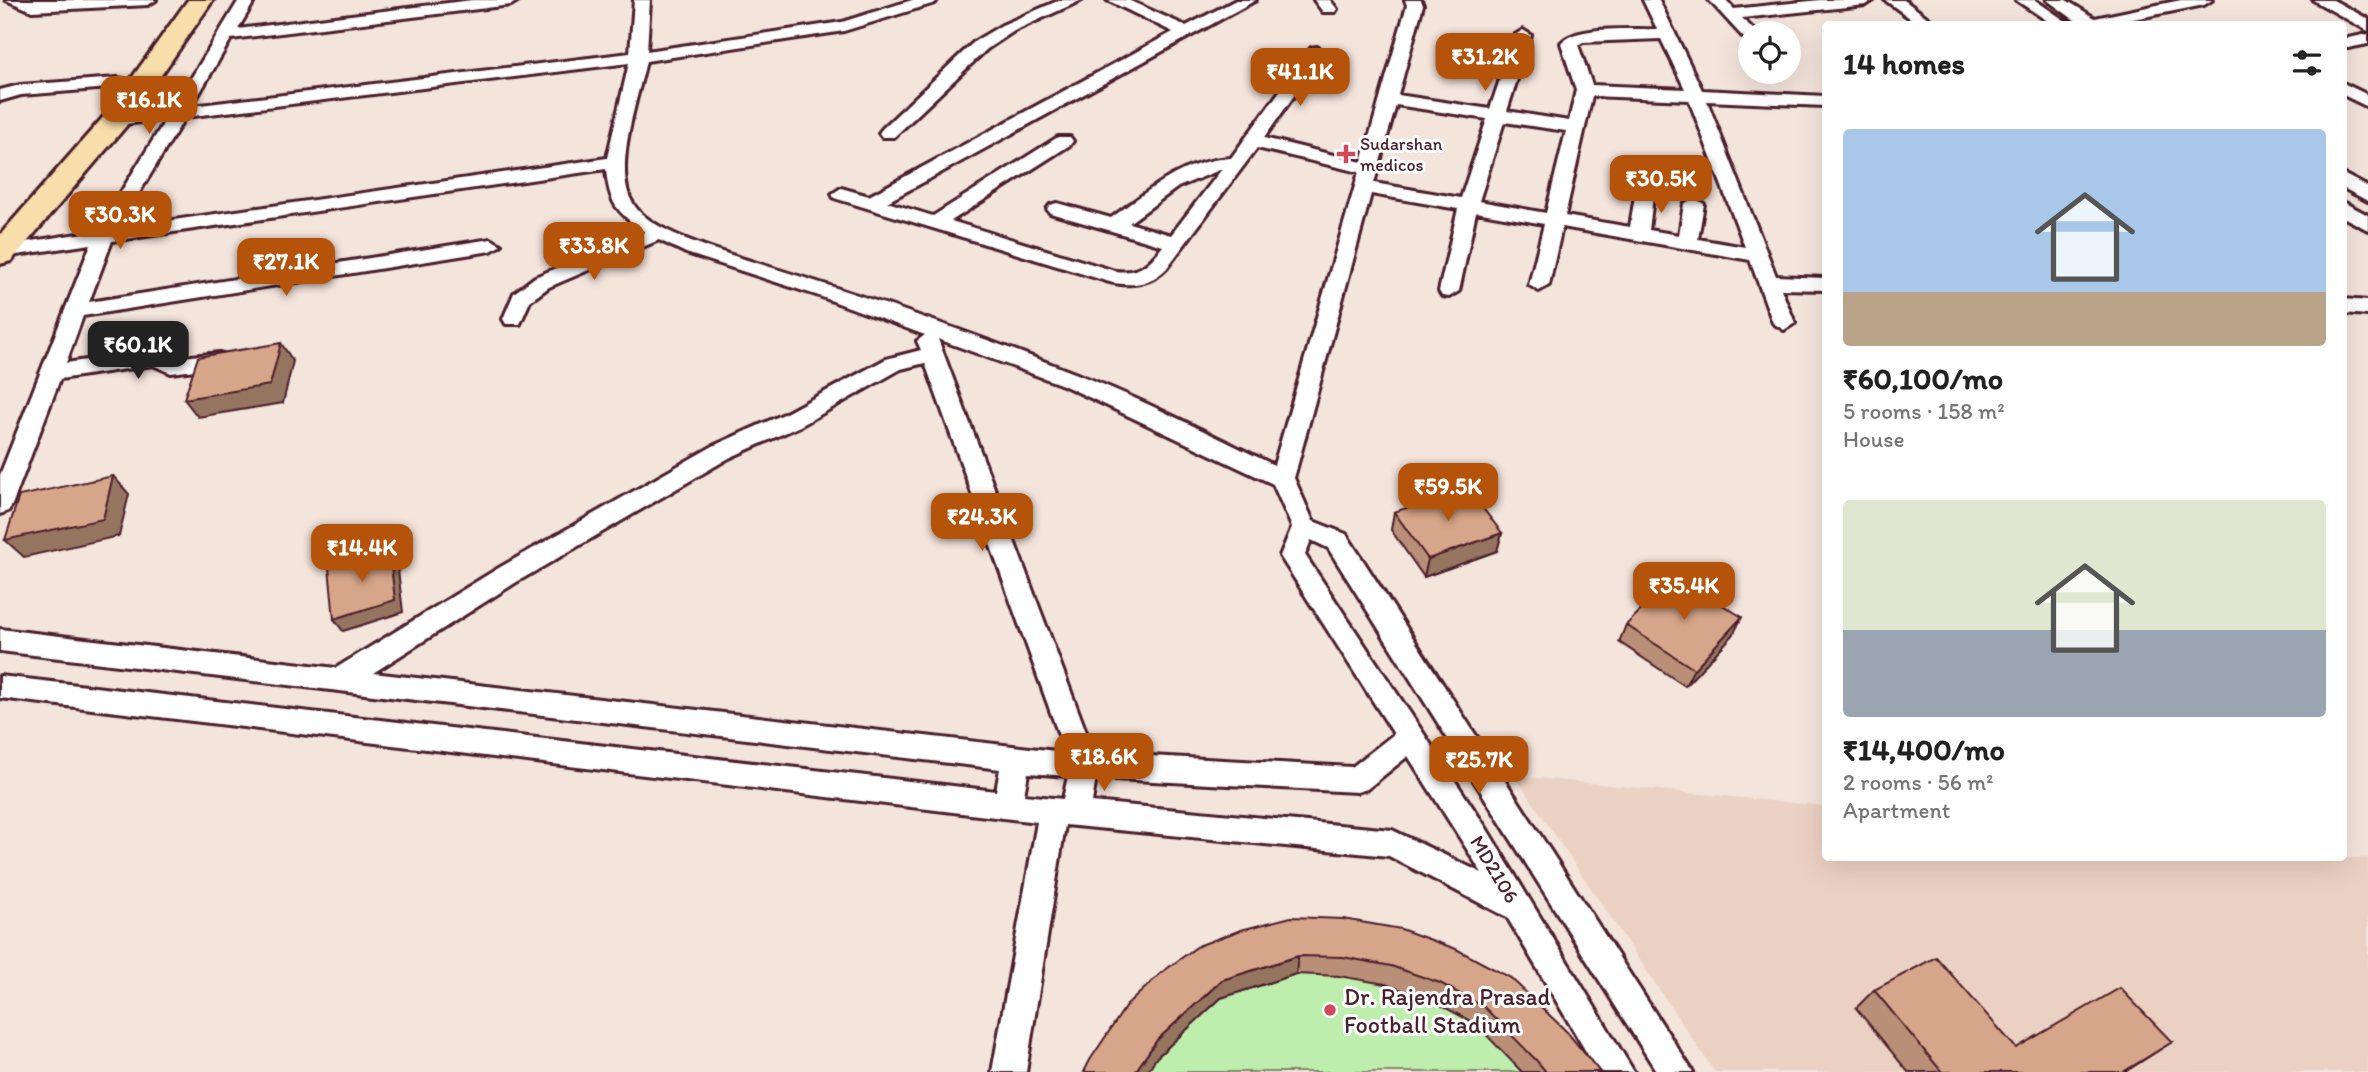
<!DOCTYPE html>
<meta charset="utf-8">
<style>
:root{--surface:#fff;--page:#f2f2f2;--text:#222;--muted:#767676;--accent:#b45309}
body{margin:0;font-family:Itim,sans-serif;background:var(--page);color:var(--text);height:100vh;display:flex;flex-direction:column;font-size:26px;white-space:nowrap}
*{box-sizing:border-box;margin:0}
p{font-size:23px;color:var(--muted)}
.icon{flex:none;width:38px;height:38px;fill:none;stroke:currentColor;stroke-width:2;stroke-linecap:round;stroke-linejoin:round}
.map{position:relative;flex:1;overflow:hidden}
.details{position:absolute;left:1822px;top:21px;width:525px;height:840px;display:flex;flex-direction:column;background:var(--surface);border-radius:7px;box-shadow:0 7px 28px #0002}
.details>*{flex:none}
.fabs{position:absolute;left:1738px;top:21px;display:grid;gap:14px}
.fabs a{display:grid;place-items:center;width:63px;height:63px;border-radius:50%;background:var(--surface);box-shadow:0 7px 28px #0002;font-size:35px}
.price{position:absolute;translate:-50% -60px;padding:0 16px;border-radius:14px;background:var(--accent);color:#fff;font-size:23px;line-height:46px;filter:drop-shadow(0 2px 4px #0008)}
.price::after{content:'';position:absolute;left:50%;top:42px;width:21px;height:16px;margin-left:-10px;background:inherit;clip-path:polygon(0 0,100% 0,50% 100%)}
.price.current{background:#222;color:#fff}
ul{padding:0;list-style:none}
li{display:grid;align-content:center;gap:14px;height:371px;padding:0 21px}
li span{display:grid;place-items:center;height:217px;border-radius:7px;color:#555}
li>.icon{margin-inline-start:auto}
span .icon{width:126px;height:126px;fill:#fffc;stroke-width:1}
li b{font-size:30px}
h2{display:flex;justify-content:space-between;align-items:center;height:84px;padding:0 21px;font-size:30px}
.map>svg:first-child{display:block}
</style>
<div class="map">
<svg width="2368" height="1072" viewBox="0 0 2368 1072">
<rect width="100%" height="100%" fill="#f3e4dc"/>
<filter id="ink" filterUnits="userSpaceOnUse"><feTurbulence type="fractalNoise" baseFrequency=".0143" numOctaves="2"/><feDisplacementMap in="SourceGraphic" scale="14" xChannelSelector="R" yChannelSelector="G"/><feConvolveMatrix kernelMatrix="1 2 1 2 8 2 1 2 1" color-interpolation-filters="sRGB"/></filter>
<g filter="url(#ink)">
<path fill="#ebd1c3" d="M 1515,776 L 1825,806 L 1825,858 L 2368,858 L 2368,1072 L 1715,1072 Z"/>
<path fill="#beeead" stroke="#84866c" stroke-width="2" d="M 1339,938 L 1576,1072 L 1095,1072 L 1128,1024 Z"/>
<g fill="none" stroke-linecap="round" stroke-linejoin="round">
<defs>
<path id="minor" d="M 6,0 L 156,0 L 148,5 L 32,11 Z
M 239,0 L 255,0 L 238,29 L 472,0 L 519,0 L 511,5 L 231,39 L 192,106 L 630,53 L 634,0 L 650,0 L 647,51 L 842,22 L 912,0 L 937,0 L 935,3 L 844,31 L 646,61 C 638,98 611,173 634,205 C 652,233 726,253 757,263 C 865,296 972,333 1077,374 C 1144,400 1209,434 1274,465 L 1359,172 L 1257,148 L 1166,269 C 1149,286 1128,287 1106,281 L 834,198 L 832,194 L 841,188 L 869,196 L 1173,32 L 1107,0 L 1128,0 L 1186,26 L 1236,0 L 1256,0 L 887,202 L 933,216 L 1058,137 L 1070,137 L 1073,141 L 1070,145 L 951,221 L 1115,271 C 1140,274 1149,264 1163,246 L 1050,213 L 1047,209 L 1050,205 L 1057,203 L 1111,218 C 1148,191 1183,160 1231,158 L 1311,48 L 1317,47 L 1325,52 L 1264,138 L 1362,162 L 1407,5 L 1405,0 L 1421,0 L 1423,5 L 1398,95 L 1490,109 L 1515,35 L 1523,30 L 1531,35 L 1507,111 L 1569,121 L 1576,90 L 1561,43 C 1576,25 1633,30 1657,29 L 1643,0 L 1659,0 L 1702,90 L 1825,96 L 1825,106 L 1707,101 L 1776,276 L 1825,278 L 1825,290 L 1781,289 L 1795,323 L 1784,330 L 1773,323 L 1750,260 L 1562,227 L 1549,285 L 1539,291 L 1529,285 L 1544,224 L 1476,212 L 1459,291 L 1449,297 L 1442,296 L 1439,291 L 1458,209 L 1371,194 L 1294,478 L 1313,521 L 1346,534 L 1693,1072 L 1657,1072 L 1328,548 L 1311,540 L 1305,555 L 1485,826 L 1634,1072 L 1598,1072 L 1507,917 L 1389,856 L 1065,825 L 1026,1072 L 992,1072 L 1037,822 L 0,698 L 0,676 L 996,791 L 1000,769 L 0,651 L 0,629 L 336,668 L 497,569 L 713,446 L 784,414 L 886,359 L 921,350 L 917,341 L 925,335 L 819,296 L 686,253 L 659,240 L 549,287 L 530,301 L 520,324 L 506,324 L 503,319 L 514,293 L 535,277 L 645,232 C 617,212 609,204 606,169 L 112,241 L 89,302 L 491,239 L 501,245 L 491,251 L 83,316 L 66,363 L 156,350 L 174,358 L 219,353 L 227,355 L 230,360 L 227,365 L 219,367 L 171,373 L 153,365 L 60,379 L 12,505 L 8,511 L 0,514 L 0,475 L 91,244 L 3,257 L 0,256 L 0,246 L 97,231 L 166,119 L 116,125 L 107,120 L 116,115 L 173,108 ZM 1661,39 L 1685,89 L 1592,85 L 1578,45 L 1583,42 ZM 629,63 L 607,158 L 118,228 L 185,117 ZM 1592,96 L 1689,100 L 1745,247 L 1698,239 L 1704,204 L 1694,198 L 1684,204 L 1679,235 L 1649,230 L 1654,189 L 1645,183 L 1636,189 L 1630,227 L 1565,216 ZM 1396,105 L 1487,119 L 1461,198 L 1374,183 ZM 1504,122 L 1566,131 L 1546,213 L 1479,201 ZM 1222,169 L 1171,235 L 1129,223 L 1178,187 ZM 938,339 L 1063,385 L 1273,484 L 1292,527 L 1280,556 L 1394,734 L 1352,767 L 1094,753 ZM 925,363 L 1065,752 L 373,673 L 515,583 L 729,458 L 800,426 L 901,369 ZM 1408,756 L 1482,873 L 1392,830 L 1092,802 L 1096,778 L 1357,792 L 1367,789 ZM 1028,773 L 1068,776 L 1063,799 L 1024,795 Z
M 1060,0 L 1082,0 L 1014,31 L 987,49 L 894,137 L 882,137 L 879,133 L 882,129 L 975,41 L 1002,25 Z
M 1314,0 L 1330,0 L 1337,9 L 1335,12 L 1323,12 Z
M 1709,0 L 1726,0 L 1734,9 L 1820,0 L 1874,0 L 1866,5 L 1742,18 L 1757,33 L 1750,33 L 1749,39 L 1743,37 Z
M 1885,0 L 1904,0 L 1936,24 L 1918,24 Z
M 2016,0 L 2035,0 L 2070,24 L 2052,24 Z
M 2047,0 L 2066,0 L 2095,18 L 2181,0 L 2212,0 L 2204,5 L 2109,24 L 2080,24 Z
M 2313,0 L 2333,0 L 2368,19 L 2368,31 Z
M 2368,34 L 2368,44 L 2343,49 L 2343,39 Z
M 117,78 L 123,79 L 126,83 L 123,87 L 21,95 L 0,101 L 0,90 L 20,85 Z
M 2343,83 L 2368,95 L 2368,107 L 2343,95 Z
M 2343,174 L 2368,187 L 2368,201 L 2343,188 Z
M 2343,202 L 2368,215 L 2368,230 L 2343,217 Z
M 2343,299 L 2368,301 L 2368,315 L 2343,313 Z"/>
<path id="primary" d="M 188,0 L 213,0 L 126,126 L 11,261 L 0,264 L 0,235 L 106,114 Z"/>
</defs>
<use href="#minor" stroke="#4a1f2b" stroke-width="6"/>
<use href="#primary" stroke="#4a1f2b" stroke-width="6"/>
<use href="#minor" fill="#fff" fill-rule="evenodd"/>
<use href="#primary" fill="#f8deab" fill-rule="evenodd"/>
</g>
<path fill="#b98f77" stroke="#4a1f2b" stroke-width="2" d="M 1394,512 L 1502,533 L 1497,551 L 1424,577 L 1391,530 Z
M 1626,625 L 1733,635 L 1685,686 L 1619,642 Z
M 1343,919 L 1600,1072 L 1522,1072 L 1476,1024 L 1433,1001 L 1385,984 L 1339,976 L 1296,974 L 1221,998 L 1157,1057 L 1084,1072 Z
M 1874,990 L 2016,1048 L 2172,1042 L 2125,1072 L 1908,1072 L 1856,1008 Z"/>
<path fill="#967461" stroke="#4a1f2b" stroke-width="2" d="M 281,343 L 293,361 L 283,403 L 198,417 L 184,399 Z
M 113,476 L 129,494 L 119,536 L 24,557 L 5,540 Z
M 1502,533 L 1497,551 L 1424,577 L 1428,559 Z
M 389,549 L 397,561 L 403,612 L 343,631 L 334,619 Z
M 1742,617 L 1733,635 L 1685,686 L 1694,669 Z
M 1298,956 L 1296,974 L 1221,998 L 1157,1057 L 1147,1072 L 1135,1072 L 1157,1040 L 1222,980 Z"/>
<path fill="#d7a68a" stroke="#4a1f2b" stroke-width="2" d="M 281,343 L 270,385 L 184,399 L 198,357 Z
M 113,476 L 103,519 L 5,540 L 19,496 Z
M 1467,488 L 1502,533 L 1428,559 L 1394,512 Z
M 389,549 L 395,600 L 334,619 L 329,568 Z
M 1675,576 L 1742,617 L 1694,669 L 1626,625 Z
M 1291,917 L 1343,919 L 1401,929 L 1456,949 L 1511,978 L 1567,1032 L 1600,1072 L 1546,1072 L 1537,1061 L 1484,1007 L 1440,983 L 1391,966 L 1343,957 L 1298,956 L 1222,980 L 1157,1040 L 1135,1072 L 1084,1072 L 1090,1060 L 1126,1006 L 1161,973 L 1198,946 L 1241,930 Z
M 1936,957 L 2016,1048 L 2120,988 L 2172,1042 L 2123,1072 L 1942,1072 L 1874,990 Z"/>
</g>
<g fill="#d1495b" stroke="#fff" stroke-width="2.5">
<path d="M1342.5 143.5h7v7h7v7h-7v7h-7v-7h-7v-7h7z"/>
<circle cx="1330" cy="1010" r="7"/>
</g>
<g text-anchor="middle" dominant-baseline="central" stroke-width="6" stroke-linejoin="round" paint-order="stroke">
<g font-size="18" fill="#4a1f2b" stroke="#fff" text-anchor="start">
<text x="1360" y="144">Sudarshan<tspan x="1360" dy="21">medicos</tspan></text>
</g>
<g font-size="21" fill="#4a1f2b" stroke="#fff">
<text transform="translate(1495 869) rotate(59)">MD2106</text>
</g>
<g font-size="24" fill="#4a1f2b" stroke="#fff" text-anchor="start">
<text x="1344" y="996">Dr. Rajendra Prasad<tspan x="1344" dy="28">Football Stadium</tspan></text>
</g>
</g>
</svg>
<div class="fabs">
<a><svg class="icon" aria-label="locate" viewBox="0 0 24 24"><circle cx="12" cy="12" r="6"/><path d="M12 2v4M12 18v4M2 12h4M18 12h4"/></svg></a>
</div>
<b class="price" style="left:1485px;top:93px">₹31.2K</b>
<b class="price" style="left:1300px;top:108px">₹41.1K</b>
<b class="price" style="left:149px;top:136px">₹16.1K</b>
<b class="price" style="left:1661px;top:215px">₹30.5K</b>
<b class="price" style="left:120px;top:251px">₹30.3K</b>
<b class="price" style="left:594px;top:282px">₹33.8K</b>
<b class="price" style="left:286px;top:298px">₹27.1K</b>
<b class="price current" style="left:138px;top:381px">₹60.1K</b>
<b class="price" style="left:1448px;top:523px">₹59.5K</b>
<b class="price" style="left:982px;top:553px">₹24.3K</b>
<b class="price" style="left:362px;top:584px">₹14.4K</b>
<b class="price" style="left:1684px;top:622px">₹35.4K</b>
<b class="price" style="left:1104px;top:793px">₹18.6K</b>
<b class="price" style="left:1479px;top:796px">₹25.7K</b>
<section class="details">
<h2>14 homes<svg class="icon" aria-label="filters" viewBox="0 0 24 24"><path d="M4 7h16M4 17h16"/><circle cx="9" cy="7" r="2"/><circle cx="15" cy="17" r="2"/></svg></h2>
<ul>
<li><span style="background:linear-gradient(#a9c7e8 75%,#b9a48a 0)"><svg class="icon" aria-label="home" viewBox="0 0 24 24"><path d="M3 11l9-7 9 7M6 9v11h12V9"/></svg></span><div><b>₹60,100/mo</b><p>5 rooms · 158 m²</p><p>House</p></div></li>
<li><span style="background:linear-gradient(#dfe7d0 60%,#9aa5b1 0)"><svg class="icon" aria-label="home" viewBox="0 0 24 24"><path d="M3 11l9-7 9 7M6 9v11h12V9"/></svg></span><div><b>₹14,400/mo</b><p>2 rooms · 56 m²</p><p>Apartment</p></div></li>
</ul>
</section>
</div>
